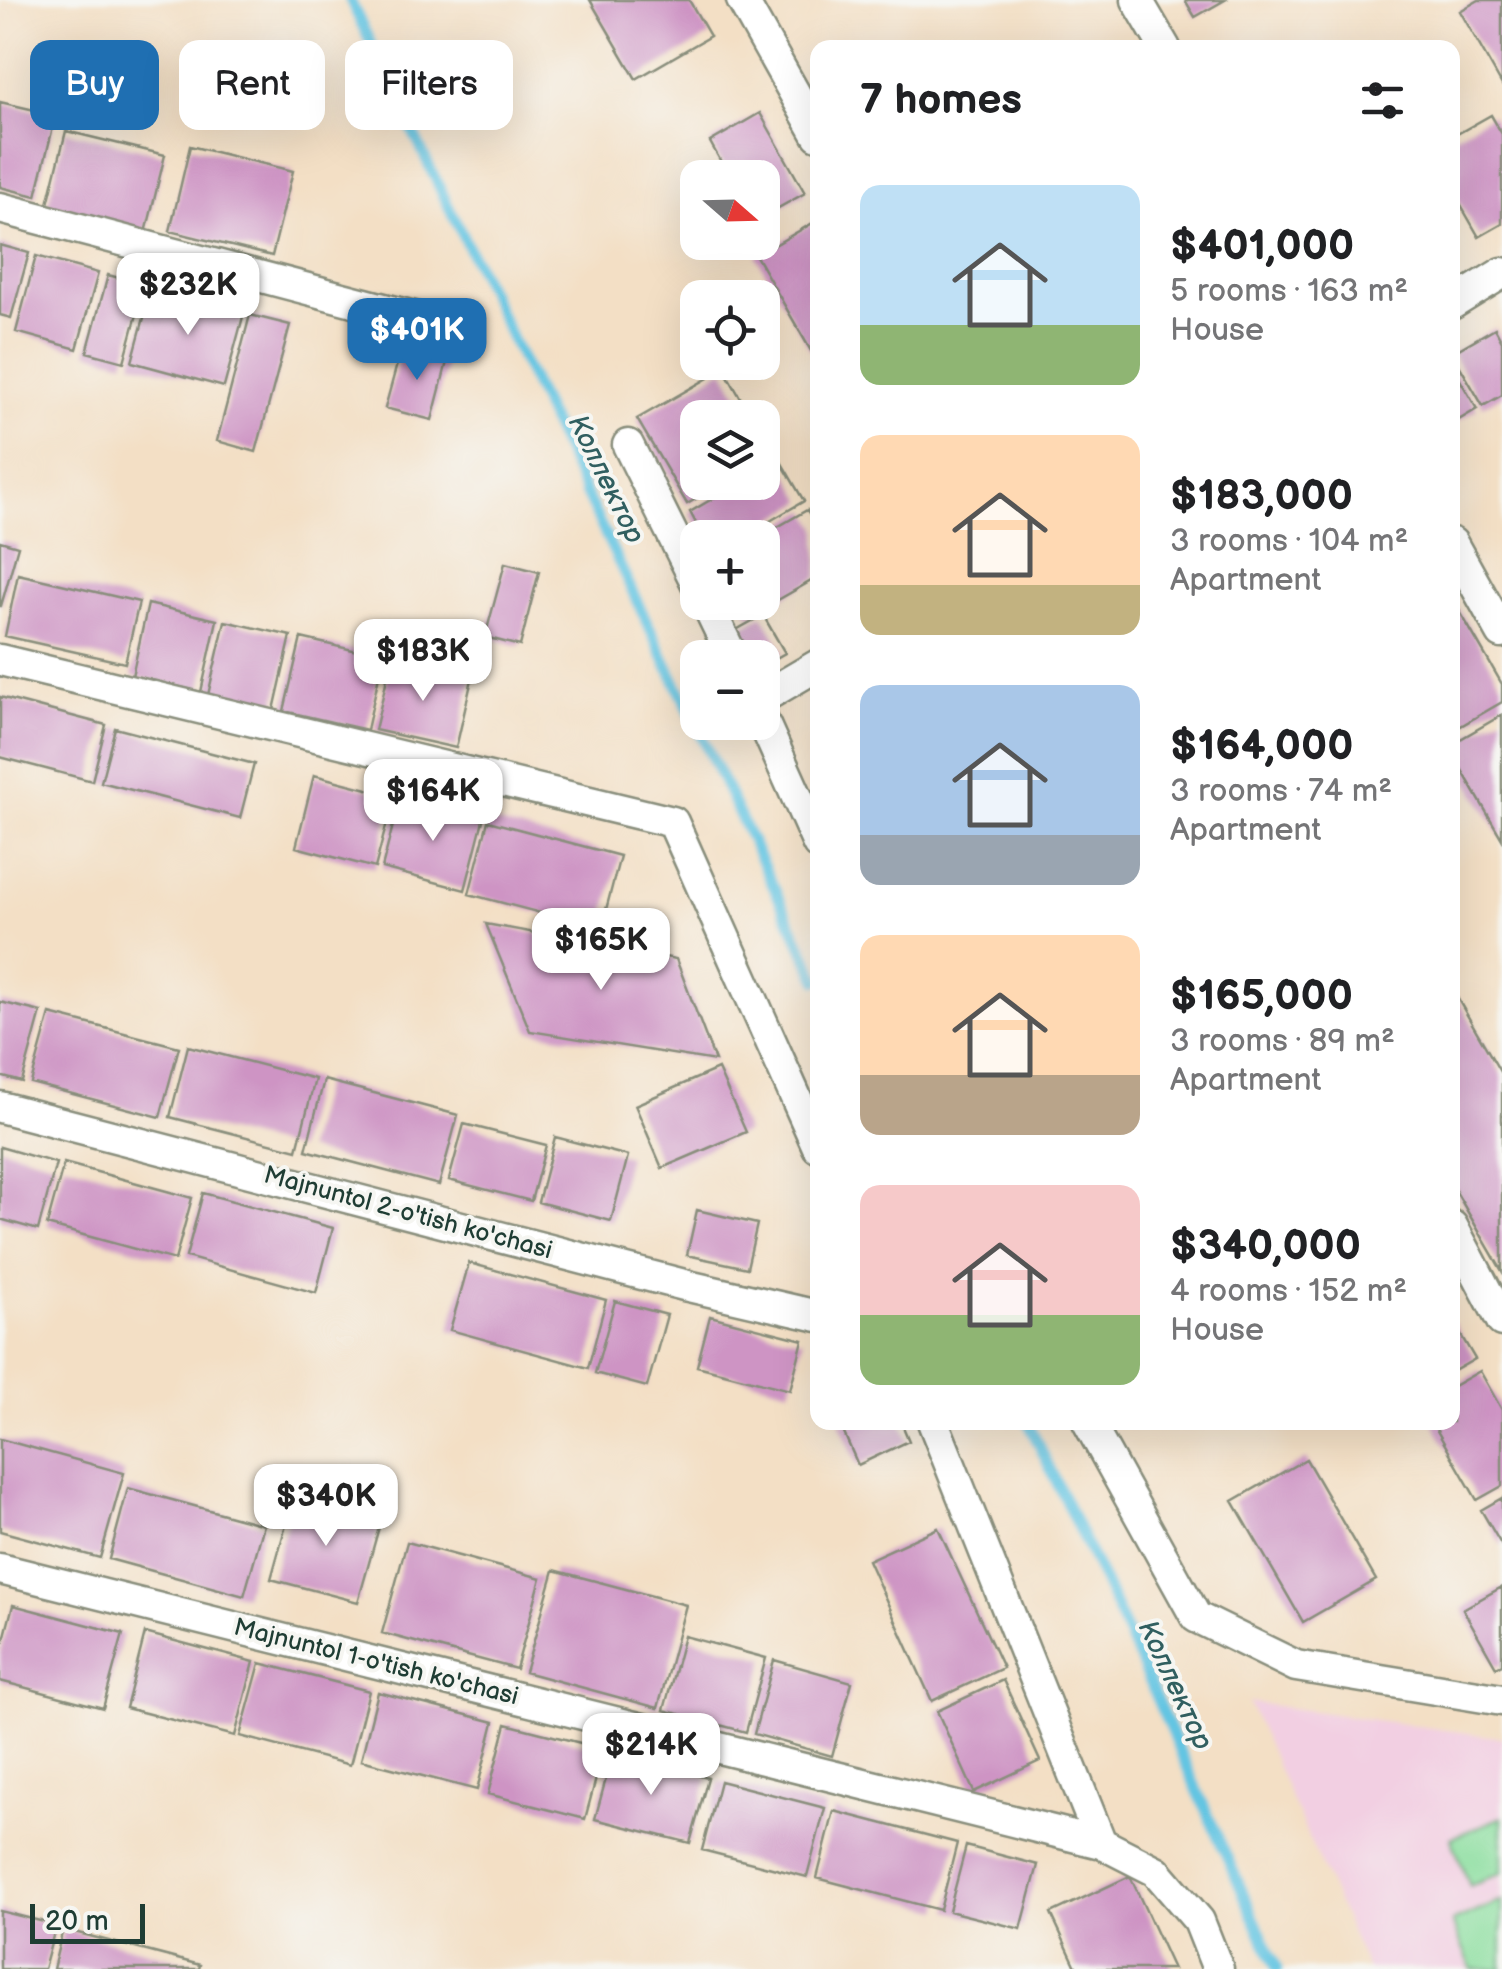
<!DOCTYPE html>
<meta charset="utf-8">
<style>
:root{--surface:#fff;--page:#f6f6f6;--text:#202124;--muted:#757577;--accent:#1f6fb2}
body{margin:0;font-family:"Balsamiq Sans",sans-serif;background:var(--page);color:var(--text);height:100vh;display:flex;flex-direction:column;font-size:38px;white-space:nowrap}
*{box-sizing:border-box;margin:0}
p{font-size:32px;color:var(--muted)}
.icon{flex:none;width:55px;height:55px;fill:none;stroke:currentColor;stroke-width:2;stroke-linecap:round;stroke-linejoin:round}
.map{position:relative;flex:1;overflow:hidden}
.sheet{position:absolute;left:810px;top:40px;width:650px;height:1390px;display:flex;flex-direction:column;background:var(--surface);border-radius:20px;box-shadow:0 10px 40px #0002}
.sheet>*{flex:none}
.banner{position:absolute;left:30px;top:40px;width:630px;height:90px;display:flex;gap:20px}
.needle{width:65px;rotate:110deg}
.buttons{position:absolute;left:680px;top:160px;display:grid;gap:20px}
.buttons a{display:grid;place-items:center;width:100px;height:100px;border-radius:20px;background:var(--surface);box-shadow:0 10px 40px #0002;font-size:50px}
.scale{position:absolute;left:30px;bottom:25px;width:115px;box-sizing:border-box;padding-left:10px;border:5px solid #1f3d34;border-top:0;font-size:28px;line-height:35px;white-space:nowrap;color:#1f3d34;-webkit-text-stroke:8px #f6f6f2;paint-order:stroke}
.price{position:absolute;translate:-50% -85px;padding:0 22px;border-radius:20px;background:#fff;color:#222;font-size:32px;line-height:65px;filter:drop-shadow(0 2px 5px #0008)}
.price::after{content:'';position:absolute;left:50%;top:60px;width:30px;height:22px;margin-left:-15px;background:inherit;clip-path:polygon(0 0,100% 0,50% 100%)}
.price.active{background:var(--accent);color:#fff}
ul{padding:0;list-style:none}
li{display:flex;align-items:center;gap:30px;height:250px;padding:0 50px}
li span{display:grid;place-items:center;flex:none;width:280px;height:200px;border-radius:20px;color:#555}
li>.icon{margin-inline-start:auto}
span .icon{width:120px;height:120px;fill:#fffc;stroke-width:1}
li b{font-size:42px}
h2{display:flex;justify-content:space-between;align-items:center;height:120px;padding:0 50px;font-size:42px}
.tag{padding:0 35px;border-radius:20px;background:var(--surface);box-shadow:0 10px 40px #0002;font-size:35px;line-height:90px}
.tag.active{background:var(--accent);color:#fff}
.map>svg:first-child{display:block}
</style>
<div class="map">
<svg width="1502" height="1969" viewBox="0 0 1502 1969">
<rect width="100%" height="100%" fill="#f6f6f2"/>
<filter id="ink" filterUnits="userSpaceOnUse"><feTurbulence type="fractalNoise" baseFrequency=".01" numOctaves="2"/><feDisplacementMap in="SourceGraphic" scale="20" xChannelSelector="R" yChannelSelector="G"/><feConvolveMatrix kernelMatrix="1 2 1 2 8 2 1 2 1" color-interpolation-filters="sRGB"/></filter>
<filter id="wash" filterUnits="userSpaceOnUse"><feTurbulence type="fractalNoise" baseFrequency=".0048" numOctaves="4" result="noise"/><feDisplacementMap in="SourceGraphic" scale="40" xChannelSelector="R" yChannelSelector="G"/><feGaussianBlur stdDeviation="2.25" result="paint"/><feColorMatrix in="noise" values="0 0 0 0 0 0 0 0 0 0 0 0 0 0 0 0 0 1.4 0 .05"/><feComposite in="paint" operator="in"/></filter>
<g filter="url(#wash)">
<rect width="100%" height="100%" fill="#f3dfc5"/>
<path fill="#f2cfe2" d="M 1248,1702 L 1502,1738 L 1502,1969 L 1367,1969 Z"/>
<path fill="#8bde9f" stroke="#558e6a" stroke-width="2.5" d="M 1502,1817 L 1502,1873 L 1470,1886 L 1451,1838 Z
M 1502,1901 L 1502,1969 L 1472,1969 L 1452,1922 Z"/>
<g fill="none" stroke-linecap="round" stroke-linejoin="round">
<path stroke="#64c5e2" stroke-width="11" d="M 350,0 L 818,980
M 1028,1422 L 1115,1606 L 1277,1969"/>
</g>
<g id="blocks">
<path fill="#ce94c4" d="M 590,0 L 689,0 L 710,36 L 636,79 Z
M 1185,0 L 1225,0 L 1195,17 Z
M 1479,0 L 1502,0 L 1502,85 L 1460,11 Z
M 0,102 L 56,115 L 36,196 L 0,187 Z
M 760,113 L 805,193 L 762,217 L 762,178 L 730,178 L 710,142 Z
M 1491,115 L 1502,134 L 1502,224 L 1479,237 L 1452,190 L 1452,137 Z
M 66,131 L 165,155 L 146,233 L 47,208 Z
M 190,146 L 293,171 L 272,256 L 170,231 Z
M 818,220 L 818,363 L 756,256 Z
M 0,245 L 29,253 L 11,318 L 0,315 Z
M 36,256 L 98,273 L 77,349 L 16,332 Z
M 108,275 L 145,285 L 124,362 L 87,352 Z
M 152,288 L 244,313 L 224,387 L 132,362 Z
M 250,315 L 290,325 L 256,452 L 217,441 Z
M 1495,328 L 1502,341 L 1502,395 L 1483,406 L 1452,353 Z
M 402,346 L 448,358 L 432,420 L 385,408 Z
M 1452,366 L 1477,409 L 1452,424 Z
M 724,369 L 752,418 L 698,418 L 698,482 L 725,482 L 687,504 L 637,419 Z
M 762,436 L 773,454 L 762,461 Z
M 780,460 L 804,501 L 741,538 L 704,538 L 690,512 L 741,482 L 762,482 L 762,470 Z
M 807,510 L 818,528 L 818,577 L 750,616 L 742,602 L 762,602 L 762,536 Z
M 0,541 L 18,546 L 1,606 L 0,606 Z
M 505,563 L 539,572 L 520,646 L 485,637 Z
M 18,574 L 139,602 L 125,663 L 5,636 Z
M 1452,598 L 1502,684 L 1502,702 L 1452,731 Z
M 148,604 L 217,620 L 201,692 L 132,676 Z
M 763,615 L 785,653 L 762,666 L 762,658 L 745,658 L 731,633 Z
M 225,621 L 291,636 L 274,710 L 208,695 Z
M 301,638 L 383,657 L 367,730 L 284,711 Z
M 391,661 L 472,679 L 456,748 L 375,730 Z
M 0,697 L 106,725 L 92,781 L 0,757 Z
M 1502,715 L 1502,839 L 1452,753 L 1452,744 Z
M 115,728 L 254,764 L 240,818 L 101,782 Z
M 314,775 L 394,796 L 375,868 L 296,847 Z
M 400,798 L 483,820 L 465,890 L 382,868 Z
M 488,821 L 620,856 L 601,929 L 469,894 Z
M 486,924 L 676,959 L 715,1061 L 530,1031 Z
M 1452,989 L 1502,1075 L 1502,1271 L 1452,1185 Z
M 0,1002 L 41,1012 L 22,1082 L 0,1076 Z
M 50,1014 L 179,1047 L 160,1117 L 31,1083 Z
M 188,1046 L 315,1079 L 297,1150 L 170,1117 Z
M 718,1069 L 746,1132 L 662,1168 L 635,1105 Z
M 324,1080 L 458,1115 L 439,1185 L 306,1150 Z
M 464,1124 L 546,1145 L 531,1201 L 449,1180 Z
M 555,1137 L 628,1156 L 611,1221 L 538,1202 Z
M 0,1147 L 56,1163 L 38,1230 L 0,1219 Z
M 64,1163 L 192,1198 L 175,1260 L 47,1225 Z
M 203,1193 L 333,1228 L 316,1293 L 186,1257 Z
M 697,1210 L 757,1224 L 747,1268 L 687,1255 Z
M 469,1263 L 606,1300 L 588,1368 L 450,1330 Z
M 615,1301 L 667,1315 L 647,1387 L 595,1373 Z
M 710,1316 L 803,1340 L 790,1390 L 697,1366 Z
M 1452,1320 L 1475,1359 L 1452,1372 Z
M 1480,1371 L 1502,1410 L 1502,1486 L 1477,1500 L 1432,1422 L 1452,1422 L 1452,1387 Z
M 839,1422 L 901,1422 L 909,1441 L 858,1465 Z
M 0,1439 L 124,1473 L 100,1558 L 0,1531 Z
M 1306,1459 L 1376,1580 L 1303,1622 L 1233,1501 Z
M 128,1488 L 264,1525 L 244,1596 L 109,1559 Z
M 294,1496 L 381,1520 L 358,1602 L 271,1579 Z
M 1502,1498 L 1502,1546 L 1481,1510 Z
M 938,1528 L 1003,1668 L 932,1701 L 868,1560 Z
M 407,1542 L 541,1578 L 516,1669 L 382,1633 Z
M 554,1570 L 686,1605 L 658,1708 L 525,1672 Z
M 1502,1587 L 1502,1664 L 1496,1667 L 1463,1609 Z
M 13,1605 L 123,1634 L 103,1708 L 0,1681 L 0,1655 Z
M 145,1633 L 254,1662 L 235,1736 L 126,1708 Z
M 684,1636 L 766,1658 L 746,1732 L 664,1710 Z
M 774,1660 L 852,1682 L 832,1756 L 754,1734 Z
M 260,1663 L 369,1691 L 350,1765 L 240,1736 Z
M 1003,1680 L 1040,1761 L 974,1792 L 937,1711 Z
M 378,1692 L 494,1722 L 477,1790 L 361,1760 Z
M 506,1724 L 604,1749 L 585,1819 L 488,1794 Z
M 613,1753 L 708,1778 L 690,1843 L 595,1819 Z
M 720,1781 L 825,1808 L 807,1877 L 702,1850 Z
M 834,1811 L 957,1843 L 940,1910 L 817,1878 Z
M 966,1846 L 1038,1865 L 1021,1929 L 949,1911 Z
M 1130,1876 L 1173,1969 L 1077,1969 L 1051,1913 Z
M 0,1911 L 56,1925 L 44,1969 L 0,1969 Z
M 63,1929 L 200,1965 L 199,1969 L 53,1969 Z"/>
</g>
</g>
<g filter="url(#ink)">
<use href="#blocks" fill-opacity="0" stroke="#898e7c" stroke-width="2.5"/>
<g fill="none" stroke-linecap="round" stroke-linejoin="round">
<defs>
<path id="minor" d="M 742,0 L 818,135
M 1137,0 L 1165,48
M 0,208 L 441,324
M 1452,304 L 1502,273
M 628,445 L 698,586
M 1452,543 L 1502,633
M 706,602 L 733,658
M 0,660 L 673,822 L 818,1147
M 762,698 L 818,665
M 762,719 L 818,844
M 0,1107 L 688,1286 L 818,1316
M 1452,1226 L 1502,1321
M 933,1422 L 1101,1843
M 1088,1422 L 1196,1617 L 1296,1666 L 1502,1700
M 0,1569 L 1101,1843 L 1156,1871 L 1199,1921 L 1218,1969"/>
</defs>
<use href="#minor" stroke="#898e7c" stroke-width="35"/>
<use href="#minor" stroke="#fff" stroke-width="30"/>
</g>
</g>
<g text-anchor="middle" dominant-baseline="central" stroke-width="8" stroke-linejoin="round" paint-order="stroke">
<g font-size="25" fill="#1f3d34" stroke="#f6f6f2">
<text transform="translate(408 1213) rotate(15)">Majnuntol 2-o'tish ko'chasi</text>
<text transform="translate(376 1662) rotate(14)">Majnuntol 1-o'tish ko'chasi</text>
</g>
<g font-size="28" font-style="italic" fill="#305f60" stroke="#f6f6f2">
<text transform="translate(606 479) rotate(64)">Коллектор</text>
<text transform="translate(1175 1685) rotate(65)">Коллектор</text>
</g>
</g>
</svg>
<div class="buttons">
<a><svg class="needle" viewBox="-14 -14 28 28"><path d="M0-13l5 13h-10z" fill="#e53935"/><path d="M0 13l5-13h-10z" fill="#757577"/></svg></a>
<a><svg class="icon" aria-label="locate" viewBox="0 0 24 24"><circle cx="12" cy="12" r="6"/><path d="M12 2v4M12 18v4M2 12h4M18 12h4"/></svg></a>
<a><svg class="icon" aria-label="layers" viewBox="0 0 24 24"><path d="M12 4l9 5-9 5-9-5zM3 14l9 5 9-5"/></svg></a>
<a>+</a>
<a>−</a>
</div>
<div class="scale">20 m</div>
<b class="price" style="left:188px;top:338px">$232K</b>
<b class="price active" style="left:417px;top:383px">$401K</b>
<b class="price" style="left:423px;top:704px">$183K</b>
<b class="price" style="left:433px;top:844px">$164K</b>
<b class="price" style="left:601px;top:993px">$165K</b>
<b class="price" style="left:326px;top:1549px">$340K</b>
<b class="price" style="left:651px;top:1798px">$214K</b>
<div class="banner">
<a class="tag active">Buy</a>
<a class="tag">Rent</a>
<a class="tag">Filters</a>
</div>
<section class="sheet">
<h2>7 homes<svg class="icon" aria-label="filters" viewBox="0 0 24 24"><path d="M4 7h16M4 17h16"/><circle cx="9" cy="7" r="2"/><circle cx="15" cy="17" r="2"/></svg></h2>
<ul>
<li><span style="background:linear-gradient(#bfe0f5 70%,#8fb573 0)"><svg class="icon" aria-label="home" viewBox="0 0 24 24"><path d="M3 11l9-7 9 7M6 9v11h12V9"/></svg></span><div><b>$401,000</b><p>5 rooms · 163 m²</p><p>House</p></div></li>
<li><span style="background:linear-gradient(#ffd9b3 75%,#c2b280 0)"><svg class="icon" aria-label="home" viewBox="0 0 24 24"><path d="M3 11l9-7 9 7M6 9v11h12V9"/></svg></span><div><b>$183,000</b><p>3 rooms · 104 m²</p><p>Apartment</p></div></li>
<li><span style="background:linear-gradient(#a9c7e8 75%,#9aa5b1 0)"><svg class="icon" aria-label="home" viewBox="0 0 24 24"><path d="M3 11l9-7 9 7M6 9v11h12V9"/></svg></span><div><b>$164,000</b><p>3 rooms · 74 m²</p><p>Apartment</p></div></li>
<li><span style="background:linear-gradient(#ffd9b3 70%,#b9a48a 0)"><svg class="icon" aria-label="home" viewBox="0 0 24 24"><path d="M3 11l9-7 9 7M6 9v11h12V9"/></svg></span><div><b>$165,000</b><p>3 rooms · 89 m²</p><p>Apartment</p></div></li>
<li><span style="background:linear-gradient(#f6c9c9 65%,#8fb573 0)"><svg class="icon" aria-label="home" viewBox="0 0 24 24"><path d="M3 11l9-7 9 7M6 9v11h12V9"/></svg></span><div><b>$340,000</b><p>4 rooms · 152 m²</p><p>House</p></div></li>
</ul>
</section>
</div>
